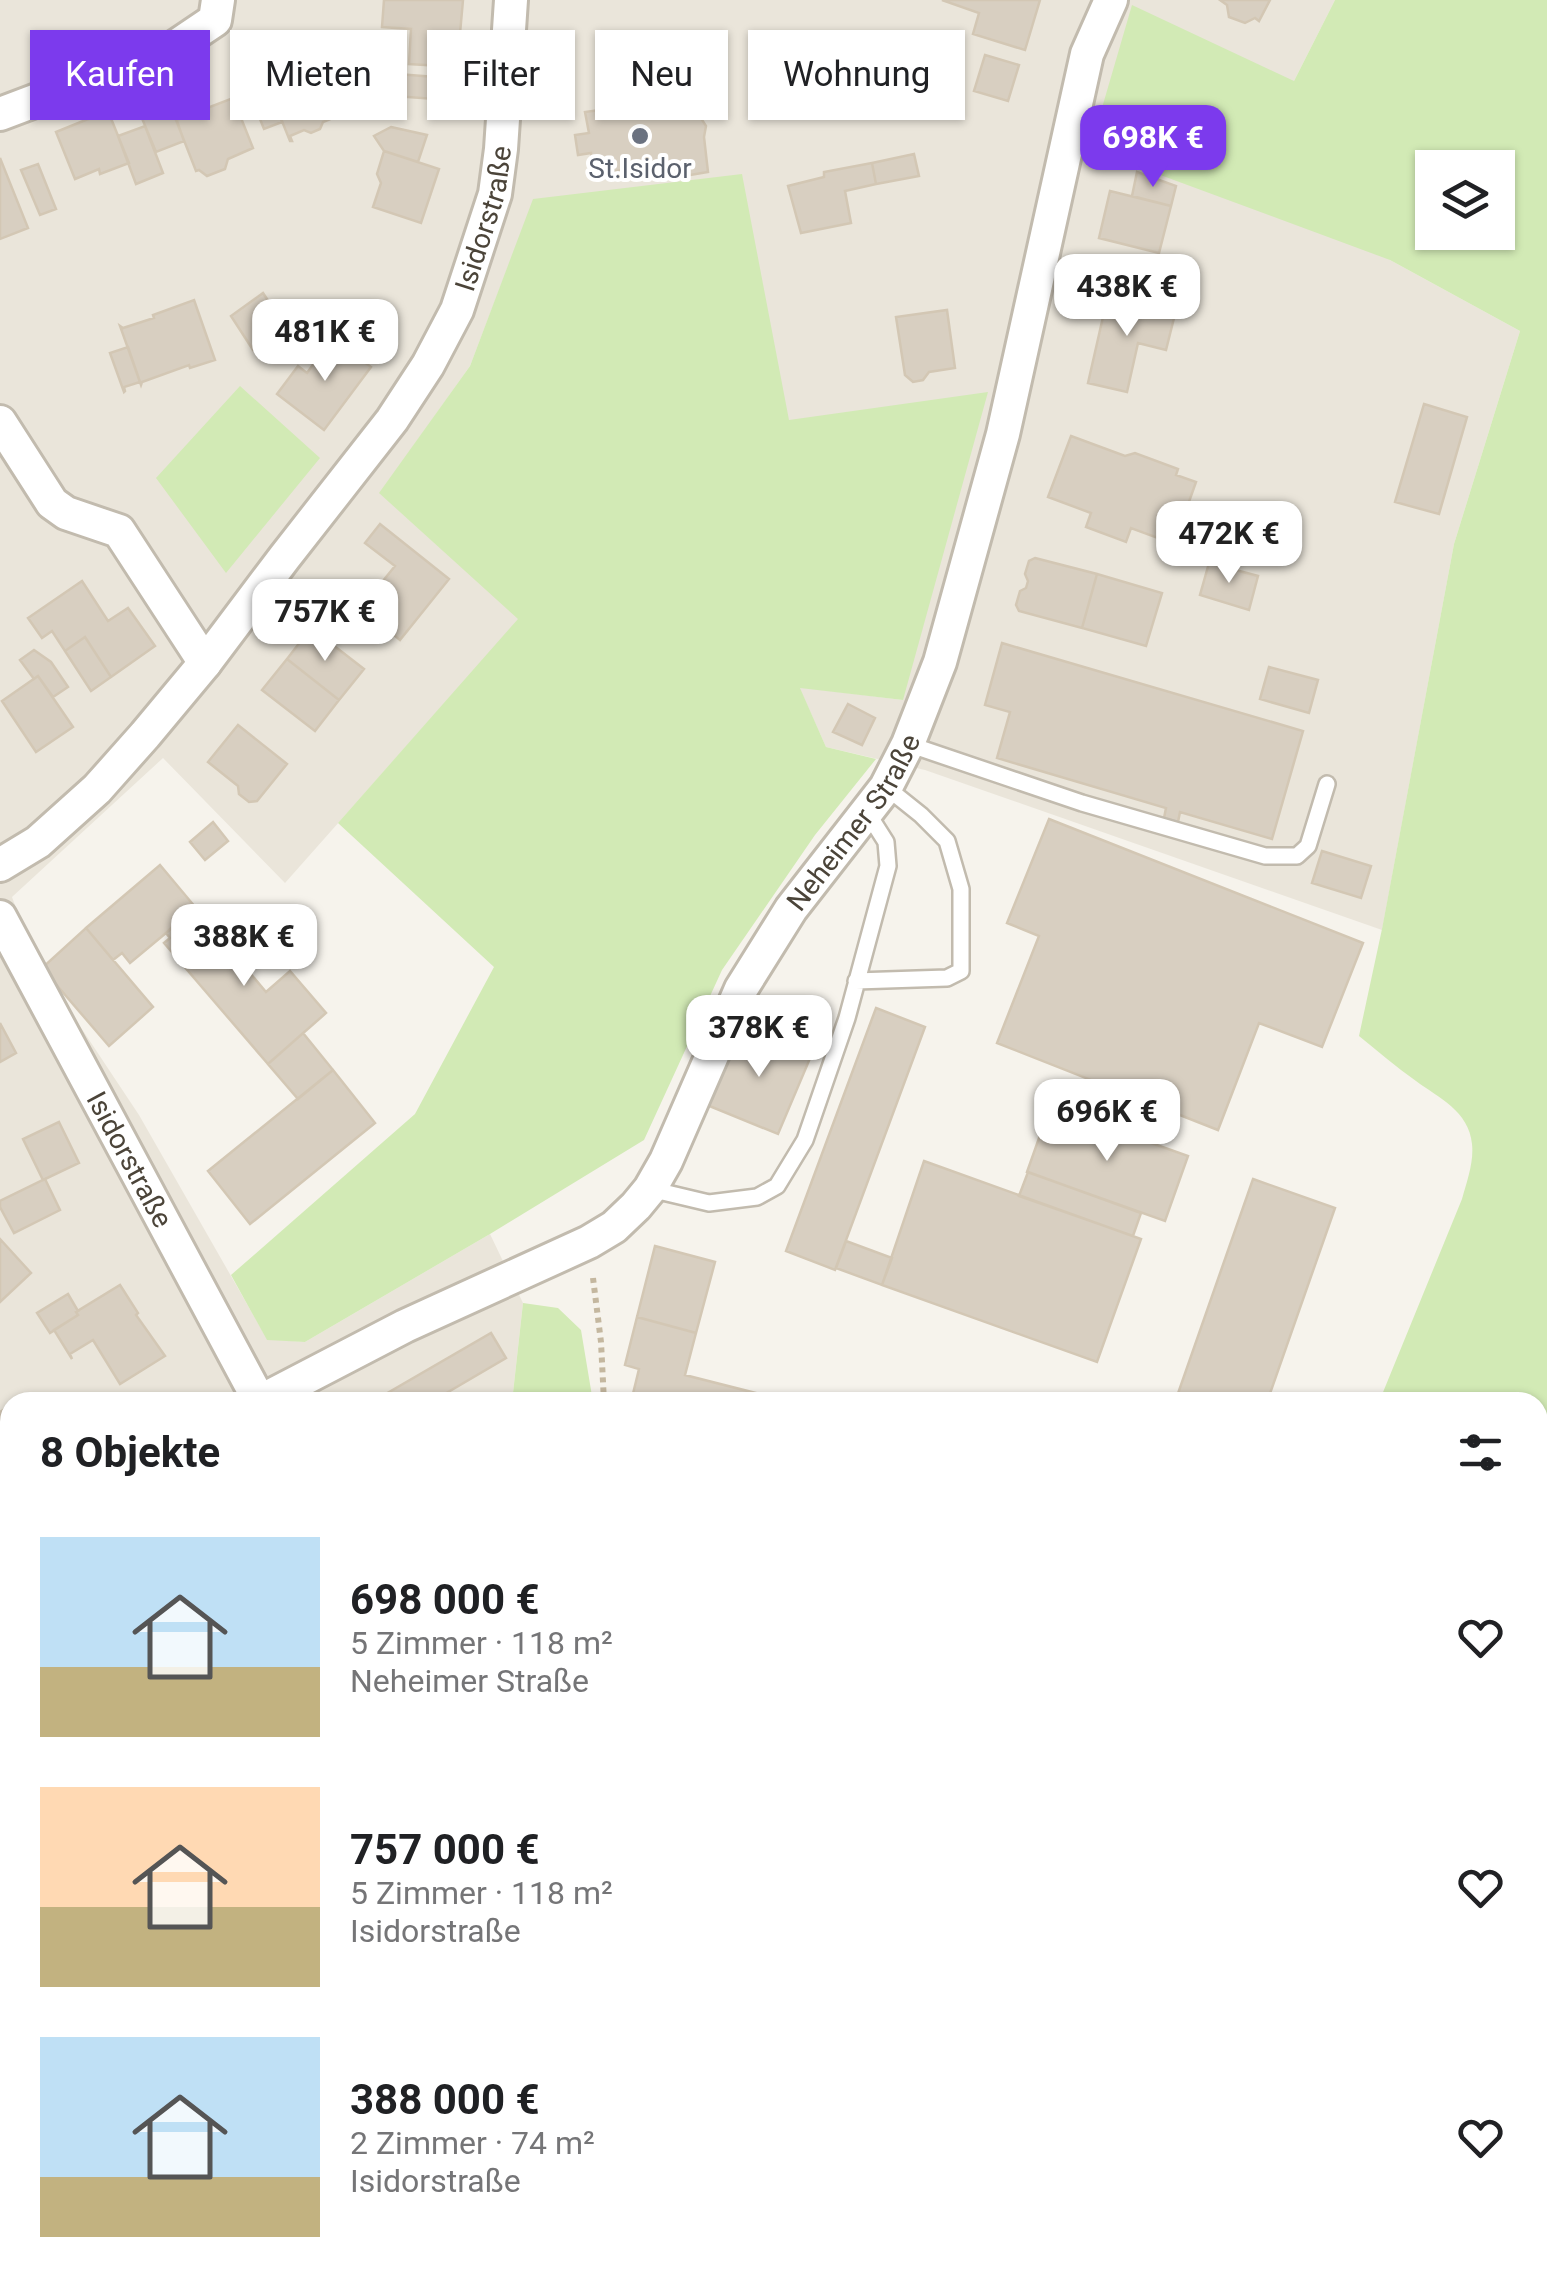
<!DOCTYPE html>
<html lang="de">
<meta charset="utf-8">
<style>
:root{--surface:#fff;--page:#f2f2f2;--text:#202124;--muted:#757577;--accent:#7c3aed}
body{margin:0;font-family:Roboto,sans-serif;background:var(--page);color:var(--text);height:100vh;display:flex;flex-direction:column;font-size:38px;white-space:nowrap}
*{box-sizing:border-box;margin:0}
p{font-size:32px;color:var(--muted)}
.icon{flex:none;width:55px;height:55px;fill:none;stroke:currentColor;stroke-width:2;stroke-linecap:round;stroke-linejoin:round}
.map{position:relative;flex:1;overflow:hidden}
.panel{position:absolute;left:0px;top:1392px;width:1548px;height:892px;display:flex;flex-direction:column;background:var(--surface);border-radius:30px 30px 0 0;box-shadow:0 2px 8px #0004}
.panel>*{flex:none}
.top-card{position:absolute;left:30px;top:30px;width:1000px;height:90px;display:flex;gap:20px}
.controls{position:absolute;left:1415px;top:150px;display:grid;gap:20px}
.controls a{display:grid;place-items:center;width:100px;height:100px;border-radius:0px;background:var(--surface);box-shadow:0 2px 8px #0004;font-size:50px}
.price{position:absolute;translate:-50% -85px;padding:0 22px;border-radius:20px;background:#fff;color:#222;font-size:32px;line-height:65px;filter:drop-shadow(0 2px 5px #0008)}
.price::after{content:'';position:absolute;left:50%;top:60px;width:30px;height:22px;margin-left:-15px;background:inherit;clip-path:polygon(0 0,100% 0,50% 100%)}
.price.current{background:var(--accent);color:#fff}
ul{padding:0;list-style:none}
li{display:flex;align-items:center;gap:30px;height:250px;padding:0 40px}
li span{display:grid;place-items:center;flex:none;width:280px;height:200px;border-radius:0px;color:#555}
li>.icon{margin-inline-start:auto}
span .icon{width:120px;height:120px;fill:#fffc;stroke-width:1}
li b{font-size:42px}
h2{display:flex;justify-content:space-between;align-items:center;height:120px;padding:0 40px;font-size:42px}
.chip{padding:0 35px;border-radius:0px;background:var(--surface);box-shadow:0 2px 8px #0004;font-size:35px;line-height:90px}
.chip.current{background:var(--accent);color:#fff}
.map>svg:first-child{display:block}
</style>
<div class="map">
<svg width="1547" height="2283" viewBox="0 0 1547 2283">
<rect width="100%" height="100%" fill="#f6f3ec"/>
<path fill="#eae5da" d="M 0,0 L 1335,0 L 1294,81 L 1390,260 L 1520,331 L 1454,544 L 1382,930 L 925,770 L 826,747 L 799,687 L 903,700 L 789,420 L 534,199 L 470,366 L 380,493 L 519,619 L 285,883 L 163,758 L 12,897 L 34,957 L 139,1115 L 267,1339 L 305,1342 L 490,1234 L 523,1303 L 512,1402 L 10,1402 L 10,1901 L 0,1898 Z"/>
<path fill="#d2eab5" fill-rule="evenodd" d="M 1335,0 L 1547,0 L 1547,2283 L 1118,2283 L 1096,2275 L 1538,2275 L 1538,1402 L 1379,1402 L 1462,1199 C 1467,1181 1474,1162 1472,1144 C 1469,1111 1439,1098 1416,1081 C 1396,1067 1378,1051 1359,1036 L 1382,929 L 1454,544 L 1520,331 L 1390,260 L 1090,149 L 1132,5 L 1294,81 ZM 1432,168 L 1498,168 L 1498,232 L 1432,232 Z
M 742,174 L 789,420 L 988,392 L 903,700 L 800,688 L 826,747 L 876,759 L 815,835 L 722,970 L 644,1140 L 490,1234 L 305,1342 L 267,1340 L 231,1275 L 415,1114 L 494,967 L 338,823 L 518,619 L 379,493 L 470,366 L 533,199 Z
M 240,386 L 320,458 L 226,573 L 156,478 Z
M 523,1303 L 558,1308 L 581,1330 L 593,1402 L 512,1402 Z
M 0,1898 L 10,1901 L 10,2275 L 908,2275 L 927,2283 L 0,2283 Z"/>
<path fill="#d8cfc1" stroke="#d3c7b4" stroke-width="2.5" d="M 384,0 L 463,0 L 457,67 L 409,64 L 411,29 L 382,27 Z
M 942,0 L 1040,0 L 1025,50 L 973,34 L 979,13 Z
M 1220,0 L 1270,0 L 1259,21 L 1255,18 L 1245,23 L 1229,17 L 1227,5 Z
M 985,55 L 1019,65 L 1008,101 L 974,91 Z
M 325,61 L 345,113 L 323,122 L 320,129 L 311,133 L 304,130 L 290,136 L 292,141 L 290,141 L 267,84 Z
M 397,74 L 435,77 L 434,99 L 395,96 Z
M 267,84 L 282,122 L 264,129 L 249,92 Z
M 233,98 L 253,148 L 228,159 L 225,169 L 207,176 L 199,170 L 196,171 L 176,120 Z
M 679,99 L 681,110 L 697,112 L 706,126 L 704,137 L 708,172 L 684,176 L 682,162 L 594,174 L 591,153 L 578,155 L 575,135 L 589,133 L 585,112 Z
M 171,104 L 184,141 L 156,152 L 141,116 Z
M 108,111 L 129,163 L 100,174 L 99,169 L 75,179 L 56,132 Z
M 145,126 L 163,173 L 136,184 L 118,136 Z
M 391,127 L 427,135 L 418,162 L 384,151 L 374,136 Z
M 384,151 L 439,169 L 421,223 L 373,207 L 381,183 L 377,174 Z
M 914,154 L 919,176 L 876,184 L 872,163 Z
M 0,158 L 28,228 L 0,239 Z
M 872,163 L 876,184 L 845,191 L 851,223 L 801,233 L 788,186 L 824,177 L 824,172 Z
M 38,164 L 56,209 L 40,215 L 21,170 Z
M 1137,172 L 1176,186 L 1171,206 L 1132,196 Z
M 1110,191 L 1171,206 L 1159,253 L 1099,238 Z
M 263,293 L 285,326 L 253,350 L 231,316 Z
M 1108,295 L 1176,310 L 1166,350 L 1138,343 L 1127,392 L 1088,383 Z
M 194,300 L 215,360 L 190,368 L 189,365 L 142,382 L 141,385 L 120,326 L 123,328 L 154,318 L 153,315 Z
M 947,310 L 955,368 L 929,372 L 923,380 L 913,382 L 905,375 L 896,317 Z
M 332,338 L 371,367 L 324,430 L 277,394 L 298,366 L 307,373 Z
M 128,347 L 140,382 L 124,387 L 125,391 L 124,392 L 110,353 Z
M 1424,404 L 1467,417 L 1439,514 L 1395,502 Z
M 1071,436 L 1125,456 L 1135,453 L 1178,469 L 1176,475 L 1196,482 L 1174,544 L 1131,528 L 1126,542 L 1086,527 L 1091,513 L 1048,497 Z
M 380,524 L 449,579 L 400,640 L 361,608 L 395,566 L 365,543 Z
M 1035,558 L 1097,574 L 1082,628 L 1019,611 L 1016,605 L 1020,591 L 1026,588 L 1028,581 L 1025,574 L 1029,561 Z
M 1209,563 L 1258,576 L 1249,610 L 1200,595 Z
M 1097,574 L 1162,593 L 1146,646 L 1082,628 Z
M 82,581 L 108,621 L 128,608 L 155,646 L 111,677 L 85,637 L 65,651 L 52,631 L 42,638 L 28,618 Z
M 311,628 L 364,669 L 339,700 L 287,659 Z
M 85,637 L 111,677 L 91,691 L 65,651 Z
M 1002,643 L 1303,731 L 1272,839 L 1180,812 L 1178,822 L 1164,818 L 1166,808 L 997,758 L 1010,712 L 985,705 Z
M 34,650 L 51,662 L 68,687 L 53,697 L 38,676 L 34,679 L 20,660 Z
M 287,659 L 339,700 L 315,731 L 262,690 Z
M 1269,667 L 1318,680 L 1309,713 L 1260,699 Z
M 38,676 L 73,727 L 36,752 L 2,701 Z
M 848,704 L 875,718 L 862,745 L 833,732 Z
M 238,725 L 287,764 L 257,801 L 249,802 L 239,794 L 238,786 L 208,762 Z
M 1049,819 L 1363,943 L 1322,1047 L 1259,1023 L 1218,1130 L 997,1043 L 1039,936 L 1007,923 Z
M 213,822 L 228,841 L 205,860 L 190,842 Z
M 1322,851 L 1371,866 L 1361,898 L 1312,883 Z
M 160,865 L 196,908 L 130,963 L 122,953 L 113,960 L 86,928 Z
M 194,916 L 204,928 L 215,919 L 245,955 L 239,960 L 266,992 L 290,971 L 326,1013 L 268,1064 L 164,943 L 170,938 L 166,933 L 174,925 L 178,930 Z
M 86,928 L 153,1007 L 109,1046 L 42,968 Z
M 876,1008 L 925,1027 L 835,1270 L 786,1251 Z
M 0,1023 L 16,1053 L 0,1062 Z
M 740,1026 L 811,1056 L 778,1134 L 707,1105 Z
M 303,1033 L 333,1070 L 298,1099 L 268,1064 Z
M 333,1070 L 375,1123 L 250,1224 L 208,1171 Z
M 1050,1107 L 1188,1156 L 1165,1221 L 1027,1172 Z
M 59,1122 L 79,1163 L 43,1180 L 23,1139 Z
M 924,1161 L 1141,1239 L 1097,1362 L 882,1285 Z
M 1028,1172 L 1141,1213 L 1133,1236 L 1019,1196 Z
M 45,1179 L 60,1210 L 14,1233 L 0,1207 L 0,1201 Z
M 1253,1179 L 1335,1208 L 1267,1402 L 1175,1402 Z
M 0,1239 L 31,1273 L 0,1302 Z
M 846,1241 L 892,1258 L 882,1285 L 836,1268 Z
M 655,1246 L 715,1262 L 696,1333 L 637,1317 Z
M 120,1285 L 138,1313 L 136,1315 L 165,1356 L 120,1384 L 93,1340 L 70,1354 L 72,1359 L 54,1330 L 78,1315 L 76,1312 Z
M 68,1294 L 78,1311 L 76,1312 L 78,1315 L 50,1333 L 37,1313 Z
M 637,1317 L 696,1333 L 685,1375 L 791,1402 L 631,1402 L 639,1369 L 625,1365 Z
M 491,1333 L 506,1358 L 431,1402 L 372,1402 Z
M 10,1406 L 10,1485 L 9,1486 L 0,1471 L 0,1412 Z"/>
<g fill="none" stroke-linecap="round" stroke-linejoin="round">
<defs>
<path id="service" d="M 908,744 L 1082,803 L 1265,856 L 1297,856 L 1308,846 L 1327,784
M 856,981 L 947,978 L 961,971 L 961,889 L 947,841 L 921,815 L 886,787
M 650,1189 L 709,1203 L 757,1197 L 777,1186 L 805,1140 L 847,1018 L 888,866 L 886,842 L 867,812"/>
<g id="minor">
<path d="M 0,114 L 172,49 L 215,20 L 218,0"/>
<path d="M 0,422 L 52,503 L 66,513 L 119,531 L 205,663"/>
<path id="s1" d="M 0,865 L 38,842 L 97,789 L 145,735 L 205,663 L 284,558 L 392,420 L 428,365 L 457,310 L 495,194 L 501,149 L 511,0"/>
<path id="s2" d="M 0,917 L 260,1402"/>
<path id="s3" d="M 259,1402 L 405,1326 L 589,1242 L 614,1227 L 636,1206 L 650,1189 L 666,1161 L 741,989 L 791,909 L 886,787 L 908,744 L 940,662 L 1003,434 L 1087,54 L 1111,0"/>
<path d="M 0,1559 L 10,1553"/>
</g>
</defs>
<use href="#service" stroke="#c2bbae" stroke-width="20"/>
<use href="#minor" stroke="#c2bbae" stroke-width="38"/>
<path stroke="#c4b79f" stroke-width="6" stroke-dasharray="5 5" stroke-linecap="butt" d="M 593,1278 L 601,1342 L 604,1402
M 1011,2275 L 1035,2283"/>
<use href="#service" stroke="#fff" stroke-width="15"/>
<use href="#minor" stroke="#fff" stroke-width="32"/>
</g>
<circle fill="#6b7280" stroke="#fff" stroke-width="4" cx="640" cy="136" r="10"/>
<g text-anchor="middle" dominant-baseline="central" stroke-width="8" stroke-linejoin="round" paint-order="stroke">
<g font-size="28" fill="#5b616d" stroke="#fff">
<text x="640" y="168">St.Isidor</text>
</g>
<g font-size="28" fill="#4b4439" stroke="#fff">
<text stroke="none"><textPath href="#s1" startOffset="820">Isidorstraße</textPath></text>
<text stroke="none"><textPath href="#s3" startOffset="870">Neheimer Straße</textPath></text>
<text stroke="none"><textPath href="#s2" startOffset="275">Isidorstraße</textPath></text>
</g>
</g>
</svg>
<div class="controls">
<a><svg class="icon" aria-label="layers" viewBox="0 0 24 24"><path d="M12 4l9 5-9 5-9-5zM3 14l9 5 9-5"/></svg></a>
</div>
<b class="price current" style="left:1153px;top:190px">698K €</b>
<b class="price" style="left:1127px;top:339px">438K €</b>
<b class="price" style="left:325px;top:384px">481K €</b>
<b class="price" style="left:1229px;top:586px">472K €</b>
<b class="price" style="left:325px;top:664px">757K €</b>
<b class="price" style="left:244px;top:989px">388K €</b>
<b class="price" style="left:759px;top:1080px">378K €</b>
<b class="price" style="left:1107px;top:1164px">696K €</b>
<div class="top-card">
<a class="chip current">Kaufen</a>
<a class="chip">Mieten</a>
<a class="chip">Filter</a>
<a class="chip">Neu</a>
<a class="chip">Wohnung</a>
</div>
<section class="panel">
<h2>8 Objekte<svg class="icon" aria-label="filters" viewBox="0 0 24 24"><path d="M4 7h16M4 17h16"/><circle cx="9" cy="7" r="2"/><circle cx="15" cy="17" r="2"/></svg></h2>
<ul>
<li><span style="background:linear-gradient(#bfe0f5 65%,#c2b280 0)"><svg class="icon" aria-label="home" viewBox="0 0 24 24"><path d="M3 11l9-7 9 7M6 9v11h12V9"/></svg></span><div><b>698 000 €</b><p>5 Zimmer · 118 m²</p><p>Neheimer Straße</p></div><svg class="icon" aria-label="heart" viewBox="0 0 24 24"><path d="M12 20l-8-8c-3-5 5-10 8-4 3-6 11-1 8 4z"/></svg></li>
<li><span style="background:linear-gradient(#ffd9b3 60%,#c2b280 0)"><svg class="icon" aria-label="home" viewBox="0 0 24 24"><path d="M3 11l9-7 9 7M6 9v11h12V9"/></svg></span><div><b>757 000 €</b><p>5 Zimmer · 118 m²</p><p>Isidorstraße</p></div><svg class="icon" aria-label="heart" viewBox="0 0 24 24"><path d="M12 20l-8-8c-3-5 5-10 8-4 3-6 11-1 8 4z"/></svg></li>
<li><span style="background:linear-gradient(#bfe0f5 70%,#c2b280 0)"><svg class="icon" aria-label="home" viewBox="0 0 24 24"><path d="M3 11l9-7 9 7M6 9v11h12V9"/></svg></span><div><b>388 000 €</b><p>2 Zimmer · 74 m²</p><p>Isidorstraße</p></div><svg class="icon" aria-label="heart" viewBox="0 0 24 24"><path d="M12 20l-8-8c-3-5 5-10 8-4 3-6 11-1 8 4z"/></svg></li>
</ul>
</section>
</div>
